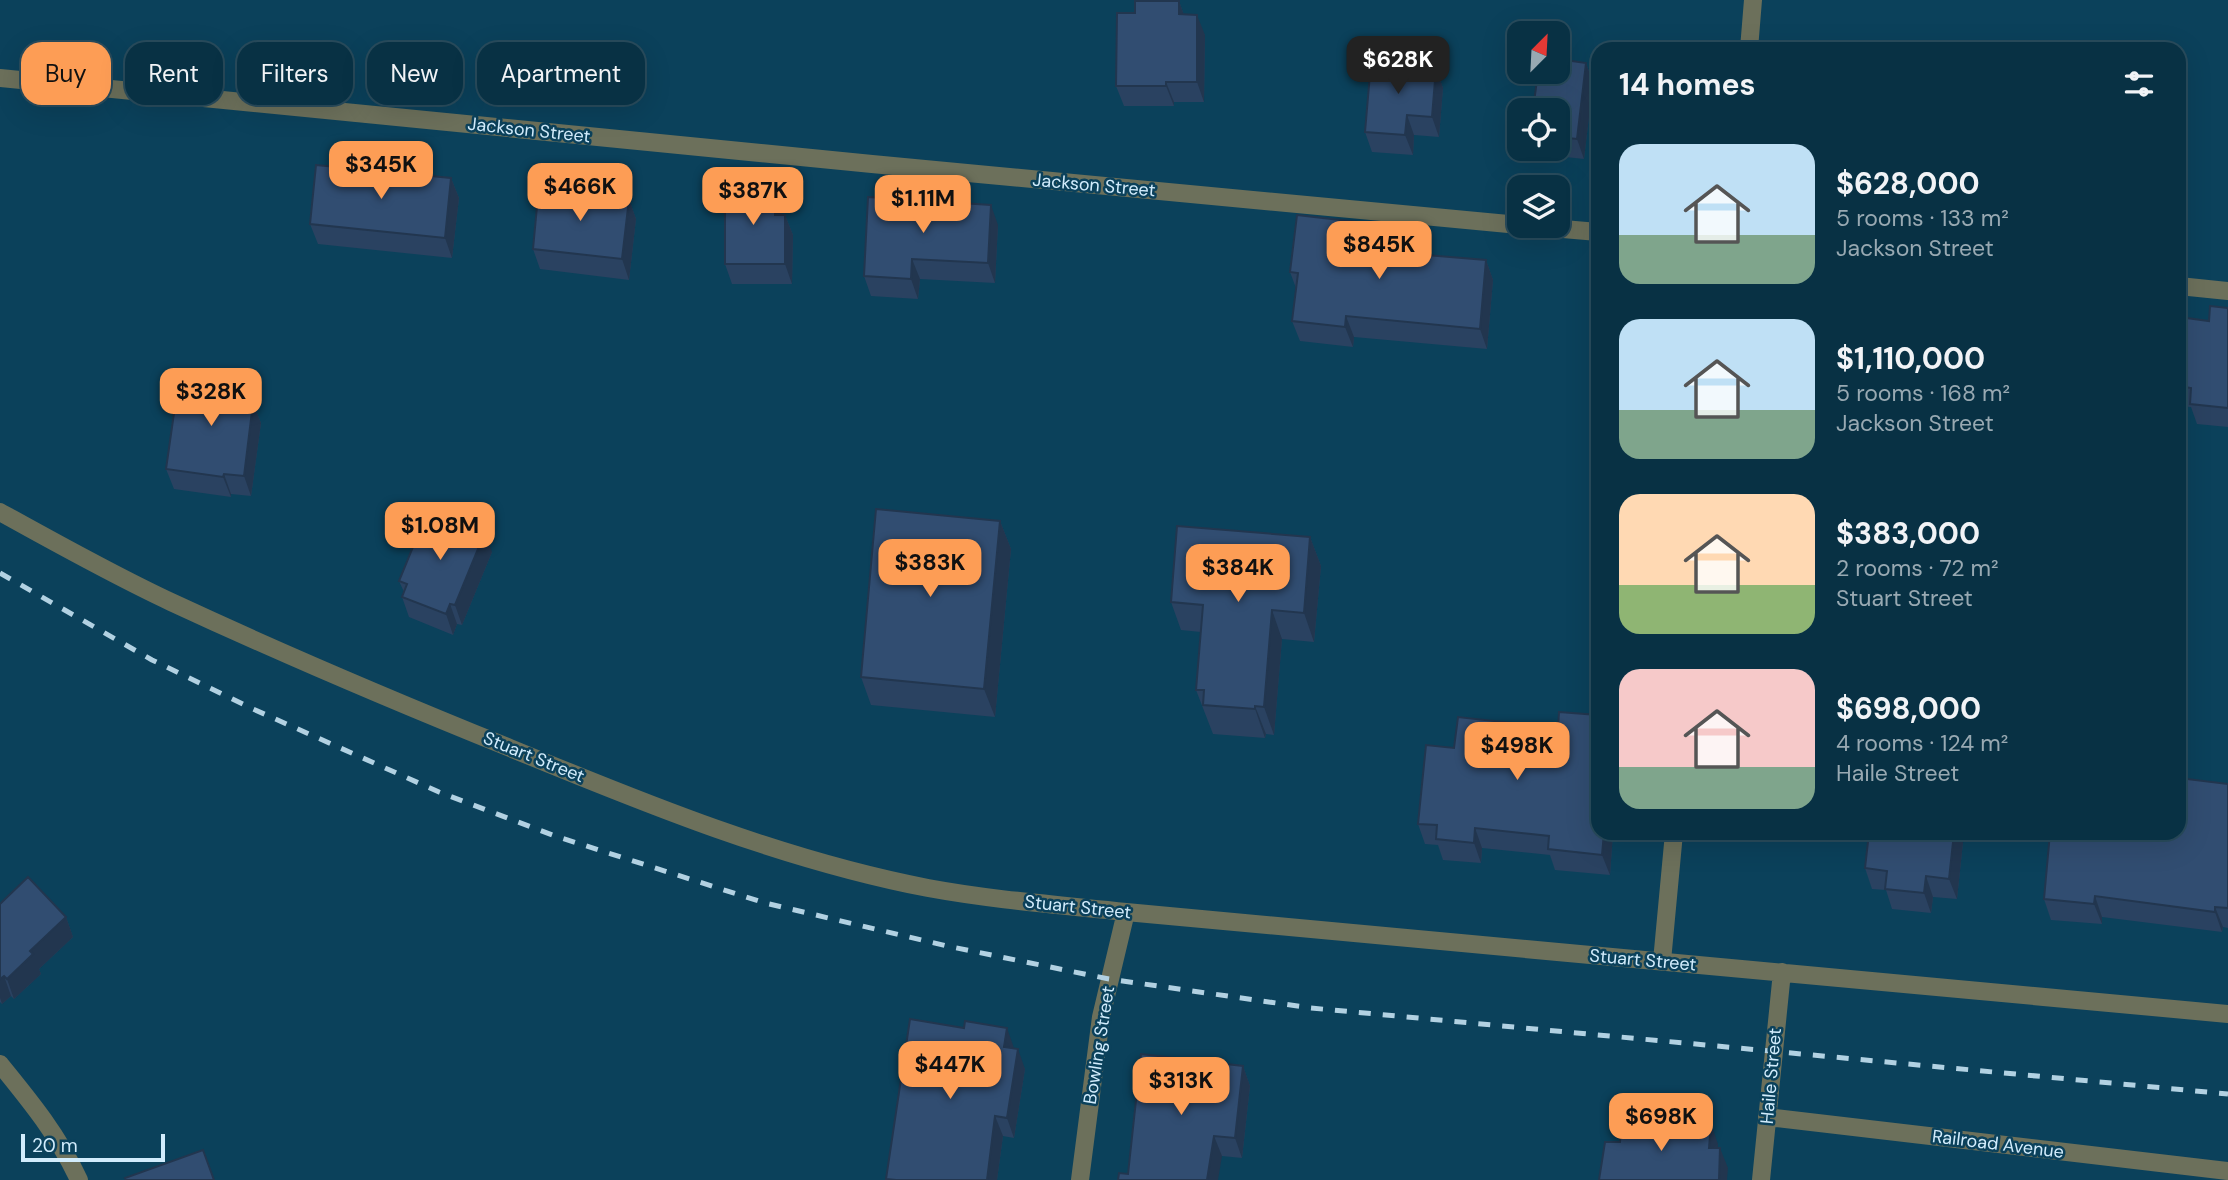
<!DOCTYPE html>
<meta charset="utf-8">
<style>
:root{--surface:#083144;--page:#163d4f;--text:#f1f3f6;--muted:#98a9b2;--line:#294c5d;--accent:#fd9d55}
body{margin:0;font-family:"DM Sans",sans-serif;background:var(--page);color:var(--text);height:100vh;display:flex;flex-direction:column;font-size:26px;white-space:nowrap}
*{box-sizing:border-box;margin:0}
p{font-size:23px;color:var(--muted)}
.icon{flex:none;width:38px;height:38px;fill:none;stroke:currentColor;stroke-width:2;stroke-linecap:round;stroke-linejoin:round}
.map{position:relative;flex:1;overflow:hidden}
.side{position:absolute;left:1591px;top:42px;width:595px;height:798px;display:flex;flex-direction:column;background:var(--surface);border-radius:21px;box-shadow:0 7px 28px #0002,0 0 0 2px var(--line)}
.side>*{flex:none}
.top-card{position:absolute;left:21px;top:42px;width:665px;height:63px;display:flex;gap:14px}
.needle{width:46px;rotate:24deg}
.tools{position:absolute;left:1507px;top:21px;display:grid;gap:14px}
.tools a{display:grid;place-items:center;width:63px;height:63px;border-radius:14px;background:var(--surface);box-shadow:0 7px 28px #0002,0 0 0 2px var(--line);font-size:35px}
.scale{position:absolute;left:21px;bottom:18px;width:144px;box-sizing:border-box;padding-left:7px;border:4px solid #d2ecfc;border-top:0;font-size:19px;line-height:24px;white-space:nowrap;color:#d2ecfc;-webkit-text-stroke:5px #0b415b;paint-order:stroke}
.price{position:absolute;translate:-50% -60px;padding:0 16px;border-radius:14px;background:var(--accent);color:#111;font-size:23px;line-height:46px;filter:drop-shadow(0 2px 4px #0008)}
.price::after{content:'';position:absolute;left:50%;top:42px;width:21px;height:16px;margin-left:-10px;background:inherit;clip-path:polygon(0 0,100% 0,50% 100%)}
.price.current{background:#222;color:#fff}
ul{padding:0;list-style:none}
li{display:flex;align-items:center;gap:21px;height:175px;padding:0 28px}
li span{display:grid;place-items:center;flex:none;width:196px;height:140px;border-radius:21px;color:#555}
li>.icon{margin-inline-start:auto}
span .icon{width:84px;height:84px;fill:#fffc;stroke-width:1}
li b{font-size:30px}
h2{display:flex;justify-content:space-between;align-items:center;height:84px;padding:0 28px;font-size:30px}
.chip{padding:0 24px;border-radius:21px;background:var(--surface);box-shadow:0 7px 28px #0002,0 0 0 2px var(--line);font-size:24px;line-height:63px}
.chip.current{background:var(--accent);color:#111}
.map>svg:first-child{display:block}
</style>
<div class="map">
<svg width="2228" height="1180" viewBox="0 0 2228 1180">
<rect width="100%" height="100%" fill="#0b415b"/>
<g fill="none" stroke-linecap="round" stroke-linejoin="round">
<path stroke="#6c705b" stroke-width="18" d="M 1749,49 L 1753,0
M 0,78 L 872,164 L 1519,225
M 1528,226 L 1598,232
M 2179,286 L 2228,291
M 0,512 C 56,543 113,575 171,602 C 283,654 396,702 510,748 C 646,804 783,860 928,888 C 993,900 1060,905 1126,912 L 2228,1014
M 1662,961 L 1674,833
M 0,1064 C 31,1102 58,1135 79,1180
M 1767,1117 L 2228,1171
M 1080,1180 L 1101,1017 L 1126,912
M 1761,1180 L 1782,972"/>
<path stroke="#b2d1e2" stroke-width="5" stroke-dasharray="12 12" stroke-linecap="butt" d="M 0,573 L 152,660 L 253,709 L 439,792 L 555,836 L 765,903 L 947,946 L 1109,979 L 1311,1008 L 2228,1094"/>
</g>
<path fill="#2a4261" d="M 1179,1 L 1184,15 L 1205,35 L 1204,102 L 1174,102 L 1174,106 L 1124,106 L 1116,86 L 1135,13 Z
M 1586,63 L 1593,83 L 1584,159 L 1538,154 L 1536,149 L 1558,149 L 1558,110 Z
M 1436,68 L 1443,88 L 1439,137 L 1414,135 L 1413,155 L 1372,152 L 1365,132 Z
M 451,178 L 459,198 L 452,258 L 318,244 L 310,224 Z
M 583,189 L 584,194 L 629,199 L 636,219 L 629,280 L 540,269 L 533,249 Z
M 782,206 L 782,215 L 785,215 L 793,235 L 792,284 L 732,284 L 725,264 Z
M 998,225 L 995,283 L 920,279 L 918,299 L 871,296 L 864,276 Z
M 1364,242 L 1363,250 L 1486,260 L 1493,280 L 1487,349 L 1354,337 L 1353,347 L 1300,341 L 1292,321 L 1296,288 L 1290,272 Z
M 2228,308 L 2228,427 L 2197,424 L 2191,407 L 2179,406 L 2179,317 L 2209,321 Z
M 192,394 L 247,397 L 246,402 L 253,403 L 261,423 L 251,496 L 231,494 L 231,497 L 174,489 L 166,469 Z
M 1000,521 L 1011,549 L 995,717 L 871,705 L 861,677 Z
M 1310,537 L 1321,566 L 1314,642 L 1282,639 L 1274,735 L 1266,734 L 1265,738 L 1213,734 L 1196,690 L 1201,632 L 1181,630 L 1171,602 Z
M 492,552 L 462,625 L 457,624 L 453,635 L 409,617 L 402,597 L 404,592 L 399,581 Z
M 2179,775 L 2180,779 L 2228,784 L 2228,928 L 2223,927 L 2222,932 L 2102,917 L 2102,924 L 2051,920 L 2044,899 L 2179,833 Z
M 1418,824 L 1613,833 L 1610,875 L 1555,870 L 1550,855 L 1482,848 L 1481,863 L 1443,860 L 1438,845 L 1425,844 Z
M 1964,833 L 1957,899 L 1933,897 L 1931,913 L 1892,909 L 1886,890 L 1872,889 L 1865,868 Z
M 0,904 L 66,917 L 73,937 L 39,969 L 41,974 L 14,999 L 11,996 L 2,1004 L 0,1002 Z
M 1014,1049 L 1025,1069 L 1014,1138 L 1003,1136 L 997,1180 L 886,1180 L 886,1179 Z
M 1243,1066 L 1250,1086 L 1242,1158 L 1222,1156 L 1128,1174 Z"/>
<path fill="#22364f" d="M 1179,1 L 1186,21 L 1179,14 Z
M 1197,15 L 1205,35 L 1204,102 L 1197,82 Z
M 1586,63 L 1593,83 L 1584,159 L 1577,139 Z
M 1436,68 L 1443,88 L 1439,137 L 1432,117 Z
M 1166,82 L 1174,102 L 1174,106 L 1166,86 Z
M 2179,109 L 2185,126 L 2179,171 Z
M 1407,115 L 1414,135 L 1413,155 L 1405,135 Z
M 451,178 L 459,198 L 452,258 L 445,238 Z
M 775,186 L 782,206 L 782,235 L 775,215 Z
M 629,199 L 636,219 L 629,280 L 622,259 Z
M 991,205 L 998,225 L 995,283 L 988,263 Z
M 785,215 L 793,235 L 792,284 L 785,264 Z
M 1357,222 L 1364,242 L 1361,269 L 1354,249 Z
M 912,259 L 920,279 L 918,299 L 911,279 Z
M 1486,260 L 1493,280 L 1487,349 L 1480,329 Z
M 1346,316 L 1354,337 L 1353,347 L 1345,327 Z
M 240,377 L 247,397 L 244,421 L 237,401 Z
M 253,403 L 261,423 L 251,496 L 244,476 Z
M 224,474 L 231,494 L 231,497 L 223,477 Z
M 1000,521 L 1011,549 L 995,717 L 984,689 Z
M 485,532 L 492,552 L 462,625 L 455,605 Z
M 1310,537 L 1321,566 L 1314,642 L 1304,613 Z
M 450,604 L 457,624 L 453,635 L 446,614 Z
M 1272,610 L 1282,639 L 1274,735 L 1264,707 Z
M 1255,706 L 1266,734 L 1265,738 L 1255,709 Z
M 1475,828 L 1482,848 L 1481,863 L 1474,843 Z
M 1604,833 L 1613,833 L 1610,875 L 1602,855 Z
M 1954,833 L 1964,833 L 1957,899 L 1949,879 Z
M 1926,876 L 1933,897 L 1931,913 L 1924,893 Z
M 2095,896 L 2102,917 L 2102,924 L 2094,904 Z
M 2215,907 L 2223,927 L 2222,932 L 2215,912 Z
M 66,917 L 73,937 L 39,969 L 41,974 L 14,999 L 7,979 L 30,951 Z
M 4,976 L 11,996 L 2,1004 L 0,998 L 0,979 Z
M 1007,1028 L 1014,1048 L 1004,1047 Z
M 1018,1049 L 1025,1069 L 1014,1138 L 1007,1118 Z
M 1243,1066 L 1250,1086 L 1242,1158 L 1235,1138 Z
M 995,1116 L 1003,1136 L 997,1180 L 987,1180 Z
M 1711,1124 L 1718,1144 L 1717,1168 L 1709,1148 Z
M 1214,1136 L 1222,1156 L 1218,1180 L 1207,1180 Z
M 1720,1148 L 1728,1168 L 1727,1180 L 1719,1180 Z"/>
<path fill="#314d71" stroke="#22364f" stroke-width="2" d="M 1135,1 L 1179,1 L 1179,14 L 1197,15 L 1197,82 L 1166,82 L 1166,86 L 1116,86 L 1117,13 L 1135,13 Z
M 1558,59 L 1586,63 L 1577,139 L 1558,137 L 1558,110 L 1533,110 L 1538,72 L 1558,72 Z
M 1371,62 L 1436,68 L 1432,117 L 1407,115 L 1405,135 L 1365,132 Z
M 316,165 L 451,178 L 445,238 L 310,224 Z
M 539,185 L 583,189 L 582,194 L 629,199 L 622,259 L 533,249 Z
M 725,186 L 775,186 L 775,215 L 785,215 L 785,264 L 725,264 Z
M 868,197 L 991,205 L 988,263 L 912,259 L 911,279 L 864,276 Z
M 1297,215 L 1357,222 L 1354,249 L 1486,260 L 1480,329 L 1346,316 L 1345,327 L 1292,321 L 1298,273 L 1290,272 Z
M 2210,306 L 2228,308 L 2228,408 L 2190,404 L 2191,388 L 2179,386 L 2179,317 L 2209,321 Z
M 196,370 L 240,377 L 237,401 L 253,403 L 244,476 L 224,474 L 223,477 L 166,469 L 177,392 L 192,394 Z
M 876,509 L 1000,521 L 984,689 L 861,677 Z
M 428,510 L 485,532 L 455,605 L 450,604 L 446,614 L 402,597 L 407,584 L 399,581 Z
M 1177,526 L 1310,537 L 1304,613 L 1272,610 L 1264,707 L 1255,706 L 1255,709 L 1203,705 L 1204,690 L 1196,690 L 1203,605 L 1171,602 Z
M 1559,712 L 1598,715 L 1598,833 L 1604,833 L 1602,855 L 1548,849 L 1549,836 L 1475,828 L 1474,843 L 1436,839 L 1437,825 L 1418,824 L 1426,745 L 1454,748 L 1458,717 L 1558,728 Z
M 2179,778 L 2228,784 L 2228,908 L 2215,907 L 2215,912 L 2095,896 L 2094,904 L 2044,899 L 2050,833 L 2179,833 Z
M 1869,833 L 1954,833 L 1949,879 L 1926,876 L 1924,893 L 1885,889 L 1887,871 L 1865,868 Z
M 28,877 L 66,917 L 30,951 L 33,954 L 7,979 L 4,976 L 0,979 L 0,904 Z
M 910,1019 L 964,1028 L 965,1021 L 1007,1028 L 1004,1047 L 1018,1049 L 1007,1118 L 995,1116 L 987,1180 L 896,1180 L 886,1179 Z
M 1141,1054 L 1243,1066 L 1235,1138 L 1214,1136 L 1207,1180 L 1118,1180 L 1119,1173 L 1128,1174 Z
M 1622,1119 L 1711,1124 L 1709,1148 L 1720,1148 L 1719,1180 L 1599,1180 L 1605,1142 L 1620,1142 Z
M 203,1150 L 214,1180 L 126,1180 L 125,1178 Z"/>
<g text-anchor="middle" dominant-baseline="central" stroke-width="5" stroke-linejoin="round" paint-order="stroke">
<g font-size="18" fill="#d2ecfc" stroke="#0b415b">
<text transform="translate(529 130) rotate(6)">Jackson Street</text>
<text transform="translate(1094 185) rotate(5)">Jackson Street</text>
<text transform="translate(534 757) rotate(22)">Stuart Street</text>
<text transform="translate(1078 907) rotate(6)">Stuart Street</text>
<text transform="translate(1643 960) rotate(5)">Stuart Street</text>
<text transform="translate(1099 1045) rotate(-81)">Bowling Street</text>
<text transform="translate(1771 1076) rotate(-85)">Haile Street</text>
<text transform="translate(1998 1144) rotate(7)">Railroad Avenue</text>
</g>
</g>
</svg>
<div class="tools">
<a><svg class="needle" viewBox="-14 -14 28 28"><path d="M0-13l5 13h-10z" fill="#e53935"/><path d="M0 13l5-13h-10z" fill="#98a9b2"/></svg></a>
<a><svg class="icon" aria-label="locate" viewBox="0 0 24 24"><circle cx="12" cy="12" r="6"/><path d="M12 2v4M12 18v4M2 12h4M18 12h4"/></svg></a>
<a><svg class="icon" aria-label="layers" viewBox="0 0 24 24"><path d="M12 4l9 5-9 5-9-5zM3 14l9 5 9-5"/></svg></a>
</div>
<div class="scale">20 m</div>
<b class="price current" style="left:1398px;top:96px">$628K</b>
<b class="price" style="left:381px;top:201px">$345K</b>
<b class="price" style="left:580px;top:223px">$466K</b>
<b class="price" style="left:753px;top:227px">$387K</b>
<b class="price" style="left:923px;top:235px">$1.11M</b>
<b class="price" style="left:1379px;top:281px">$845K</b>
<b class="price" style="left:211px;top:428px">$328K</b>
<b class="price" style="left:440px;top:562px">$1.08M</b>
<b class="price" style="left:930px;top:599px">$383K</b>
<b class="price" style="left:1238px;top:604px">$384K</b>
<b class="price" style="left:1517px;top:782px">$498K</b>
<b class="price" style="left:950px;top:1101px">$447K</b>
<b class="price" style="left:1181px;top:1117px">$313K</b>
<b class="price" style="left:1661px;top:1153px">$698K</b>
<div class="top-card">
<a class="chip current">Buy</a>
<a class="chip">Rent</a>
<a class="chip">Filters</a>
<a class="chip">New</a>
<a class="chip">Apartment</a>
</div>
<section class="side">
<h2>14 homes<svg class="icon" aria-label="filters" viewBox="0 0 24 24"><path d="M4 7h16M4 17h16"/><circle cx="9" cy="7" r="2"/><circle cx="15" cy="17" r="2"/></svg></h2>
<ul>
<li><span style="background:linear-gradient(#bfe0f5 65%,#7fa58c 0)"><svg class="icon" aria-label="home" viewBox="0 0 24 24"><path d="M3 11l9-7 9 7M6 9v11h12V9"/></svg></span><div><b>$628,000</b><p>5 rooms · 133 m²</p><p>Jackson Street</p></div></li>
<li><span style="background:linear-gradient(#bfe0f5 65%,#7fa58c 0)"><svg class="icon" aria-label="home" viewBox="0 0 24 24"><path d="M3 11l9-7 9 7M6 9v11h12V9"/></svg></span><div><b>$1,110,000</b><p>5 rooms · 168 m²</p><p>Jackson Street</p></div></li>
<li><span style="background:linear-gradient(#ffd9b3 65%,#8fb573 0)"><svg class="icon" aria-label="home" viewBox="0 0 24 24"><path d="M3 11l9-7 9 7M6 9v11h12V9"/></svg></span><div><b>$383,000</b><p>2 rooms · 72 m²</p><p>Stuart Street</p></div></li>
<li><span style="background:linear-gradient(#f6c9c9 70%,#7fa58c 0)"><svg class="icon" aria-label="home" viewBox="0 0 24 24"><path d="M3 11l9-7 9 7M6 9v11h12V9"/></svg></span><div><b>$698,000</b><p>4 rooms · 124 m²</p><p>Haile Street</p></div></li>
</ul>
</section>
</div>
